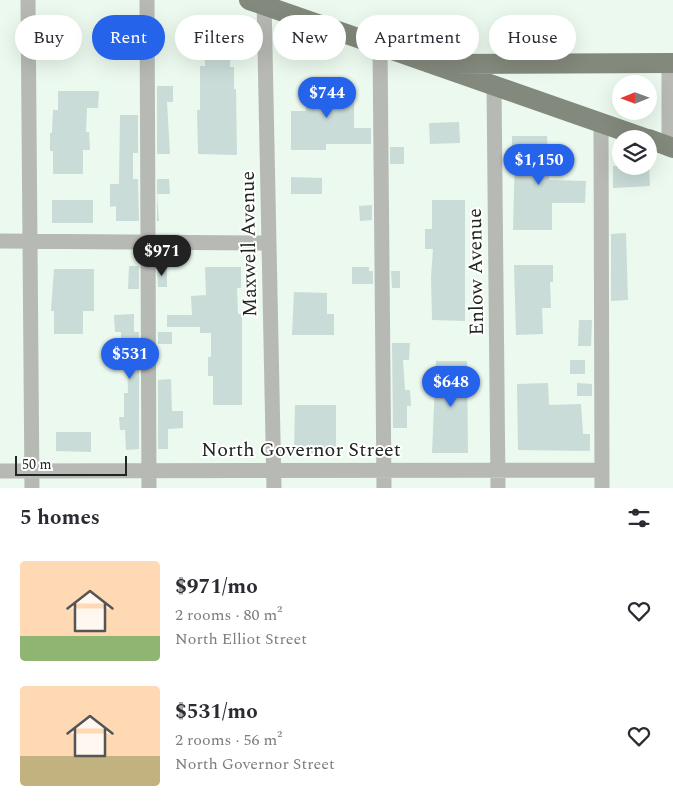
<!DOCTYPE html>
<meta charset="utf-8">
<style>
:root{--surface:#fff;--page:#f7f7f7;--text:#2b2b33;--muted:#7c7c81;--accent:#2563eb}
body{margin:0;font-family:Spectral,serif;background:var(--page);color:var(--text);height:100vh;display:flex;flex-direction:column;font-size:19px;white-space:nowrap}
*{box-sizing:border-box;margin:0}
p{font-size:16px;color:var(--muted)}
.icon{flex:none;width:28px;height:28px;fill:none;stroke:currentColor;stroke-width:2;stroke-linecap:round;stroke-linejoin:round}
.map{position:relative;height:488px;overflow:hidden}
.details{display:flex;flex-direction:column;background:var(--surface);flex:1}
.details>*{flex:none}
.banner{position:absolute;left:15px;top:15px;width:644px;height:45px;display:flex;gap:10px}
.needle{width:32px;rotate:269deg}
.controls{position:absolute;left:612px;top:75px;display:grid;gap:10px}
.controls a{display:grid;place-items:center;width:45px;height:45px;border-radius:50%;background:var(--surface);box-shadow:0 5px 20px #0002;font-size:25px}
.scale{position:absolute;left:15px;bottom:12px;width:112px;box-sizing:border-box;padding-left:5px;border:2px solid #212622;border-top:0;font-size:14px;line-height:18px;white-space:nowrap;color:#212622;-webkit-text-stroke:4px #fff;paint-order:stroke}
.price{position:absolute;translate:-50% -42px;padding:0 11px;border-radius:18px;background:var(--accent);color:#fff;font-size:16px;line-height:32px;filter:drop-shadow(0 1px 2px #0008)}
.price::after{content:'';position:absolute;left:50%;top:30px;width:15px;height:11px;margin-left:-8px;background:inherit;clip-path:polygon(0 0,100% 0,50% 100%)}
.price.current{background:#222;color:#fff}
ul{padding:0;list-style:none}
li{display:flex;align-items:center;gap:15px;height:125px;padding:0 20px}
li span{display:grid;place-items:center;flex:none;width:140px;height:100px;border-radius:5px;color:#555}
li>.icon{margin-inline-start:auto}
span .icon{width:60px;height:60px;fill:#fffc;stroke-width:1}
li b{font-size:21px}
h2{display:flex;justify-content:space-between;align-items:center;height:60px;padding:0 20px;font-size:21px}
.chip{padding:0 18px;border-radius:22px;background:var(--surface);box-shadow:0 5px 20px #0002;font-size:18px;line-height:45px}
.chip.current{background:var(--accent);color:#fff}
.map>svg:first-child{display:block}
</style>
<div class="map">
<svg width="673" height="488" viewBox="0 0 673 488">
<rect width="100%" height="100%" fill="#ebf9ee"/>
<path fill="#c9dcd8" d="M 205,44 L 230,44 L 230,67 L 234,67 L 234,89 L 236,89 L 237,155 L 198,154 L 197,110 L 200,110 L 200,66 L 205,66 Z
M 306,84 L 354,85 L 354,128 L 371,128 L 371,144 L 326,144 L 326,150 L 291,150 L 291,111 L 306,111 Z
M 157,86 L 173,86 L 173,102 L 167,102 L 170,154 L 157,154 Z
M 58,91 L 99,91 L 98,108 L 87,108 L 86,132 L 89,132 L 90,150 L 83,150 L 83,174 L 53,174 L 53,151 L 50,151 L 50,133 L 52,133 L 53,110 L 58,110 Z
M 120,115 L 138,115 L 138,153 L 133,153 L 133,179 L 138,179 L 139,221 L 116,221 L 116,206 L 110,207 L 110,184 L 119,184 Z
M 459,122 L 460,143 L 430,144 L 429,123 Z
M 512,136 L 547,136 L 549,180 L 586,181 L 585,203 L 552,203 L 552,230 L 513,230 L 515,154 L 512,154 Z
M 390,147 L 404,147 L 404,164 L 390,164 Z
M 613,166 L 649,166 L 650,186 L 613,188 Z
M 291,177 L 322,178 L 322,194 L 291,194 Z
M 157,179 L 169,179 L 170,194 L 157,194 L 159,221 L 157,221 Z
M 52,200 L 93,200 L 93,223 L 52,223 Z
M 432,200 L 465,200 L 465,321 L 432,320 L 431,277 L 433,249 L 425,249 L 425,229 L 432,229 Z
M 372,205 L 372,220 L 360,221 L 359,206 Z
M 626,233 L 628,300 L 611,301 L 611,234 Z
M 514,265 L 553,265 L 553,282 L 550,282 L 551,308 L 542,308 L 543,334 L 516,335 Z
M 129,266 L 139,266 L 139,289 L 128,289 Z
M 157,267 L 167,267 L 167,287 L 158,287 Z
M 205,267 L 241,267 L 241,288 L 237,288 L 238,314 L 242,314 L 242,405 L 213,405 L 213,376 L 208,376 L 208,357 L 211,357 L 211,333 L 200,333 L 200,327 L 167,327 L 167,315 L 192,315 L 191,296 L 206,295 Z
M 352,267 L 369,267 L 369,271 L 373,271 L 373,284 L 352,284 Z
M 54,269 L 94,269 L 94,311 L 83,311 L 83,334 L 54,334 L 54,311 L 51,311 Z
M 391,271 L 400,271 L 400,288 L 392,288 Z
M 294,292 L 327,293 L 327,314 L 334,314 L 334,335 L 292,335 Z
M 134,314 L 134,332 L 139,332 L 139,449 L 126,450 L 125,430 L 120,430 L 119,417 L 124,417 L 124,393 L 128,393 L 127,351 L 121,351 L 121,332 L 115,332 L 114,315 Z
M 579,320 L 592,320 L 591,346 L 578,346 Z
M 158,332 L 172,332 L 172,344 L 158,344 Z
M 392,343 L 410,343 L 409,360 L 403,360 L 405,390 L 410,390 L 411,406 L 407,406 L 407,428 L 393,428 Z
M 570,360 L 585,360 L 585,374 L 570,374 Z
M 436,361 L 467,361 L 468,453 L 432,453 Z
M 171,379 L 172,411 L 183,411 L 183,428 L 168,429 L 168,449 L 158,449 L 158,380 Z
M 548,383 L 549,405 L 581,404 L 583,434 L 590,434 L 590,451 L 518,450 L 517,384 Z
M 577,383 L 592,384 L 592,396 L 577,396 Z
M 295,405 L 336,405 L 336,453 L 294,453 Z
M 56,432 L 91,432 L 91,452 L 56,451 Z"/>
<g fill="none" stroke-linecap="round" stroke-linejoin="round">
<path stroke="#b7bab4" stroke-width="15" d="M 28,0 L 32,488
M 147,0 L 149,488
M 264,0 L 274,488
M 380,45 L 384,488
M 669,63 L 669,146
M 494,85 L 498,488
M 601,123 L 602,488
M 0,241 L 269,243
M 0,471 L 601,470"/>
<path stroke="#84897d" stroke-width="20" d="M 249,0 L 647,139
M 449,64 L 673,63
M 649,139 L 673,148"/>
</g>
<g text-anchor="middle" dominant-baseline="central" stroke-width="4" stroke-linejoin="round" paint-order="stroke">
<g font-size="20" fill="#212622" stroke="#fff">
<text transform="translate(249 244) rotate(-91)">Maxwell Avenue</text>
<text transform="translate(476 272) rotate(-91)">Enlow Avenue</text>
<text x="301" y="450">North Governor Street</text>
</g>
</g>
</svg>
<div class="controls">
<a><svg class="needle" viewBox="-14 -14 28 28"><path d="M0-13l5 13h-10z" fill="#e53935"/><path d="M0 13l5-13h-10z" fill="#7c7c81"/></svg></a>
<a><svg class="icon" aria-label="layers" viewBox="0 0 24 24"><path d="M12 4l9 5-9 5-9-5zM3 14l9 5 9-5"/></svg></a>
</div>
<div class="scale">50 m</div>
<b class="price" style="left:327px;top:119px">$744</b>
<b class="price" style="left:539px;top:186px">$1,150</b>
<b class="price current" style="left:162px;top:277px">$971</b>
<b class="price" style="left:130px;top:380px">$531</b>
<b class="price" style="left:451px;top:408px">$648</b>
<div class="banner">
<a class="chip">Buy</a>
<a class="chip current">Rent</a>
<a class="chip">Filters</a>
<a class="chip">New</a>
<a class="chip">Apartment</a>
<a class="chip">House</a>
</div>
</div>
<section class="details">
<h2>5 homes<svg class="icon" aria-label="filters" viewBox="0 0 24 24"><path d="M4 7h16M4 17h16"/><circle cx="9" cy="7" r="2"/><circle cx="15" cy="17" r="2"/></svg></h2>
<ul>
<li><span style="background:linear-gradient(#ffd9b3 75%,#8fb573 0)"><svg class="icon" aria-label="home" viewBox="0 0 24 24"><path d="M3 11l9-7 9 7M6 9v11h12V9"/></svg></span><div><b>$971/mo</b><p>2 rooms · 80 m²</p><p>North Elliot Street</p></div><svg class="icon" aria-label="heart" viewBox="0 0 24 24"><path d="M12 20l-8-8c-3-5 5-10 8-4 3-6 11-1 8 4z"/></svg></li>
<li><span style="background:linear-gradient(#ffd9b3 70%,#c2b280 0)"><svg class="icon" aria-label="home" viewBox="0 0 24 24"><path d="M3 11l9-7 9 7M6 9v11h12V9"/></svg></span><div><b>$531/mo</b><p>2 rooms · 56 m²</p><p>North Governor Street</p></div><svg class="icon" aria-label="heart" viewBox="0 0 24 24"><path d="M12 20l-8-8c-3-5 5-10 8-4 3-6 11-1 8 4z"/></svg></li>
</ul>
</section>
